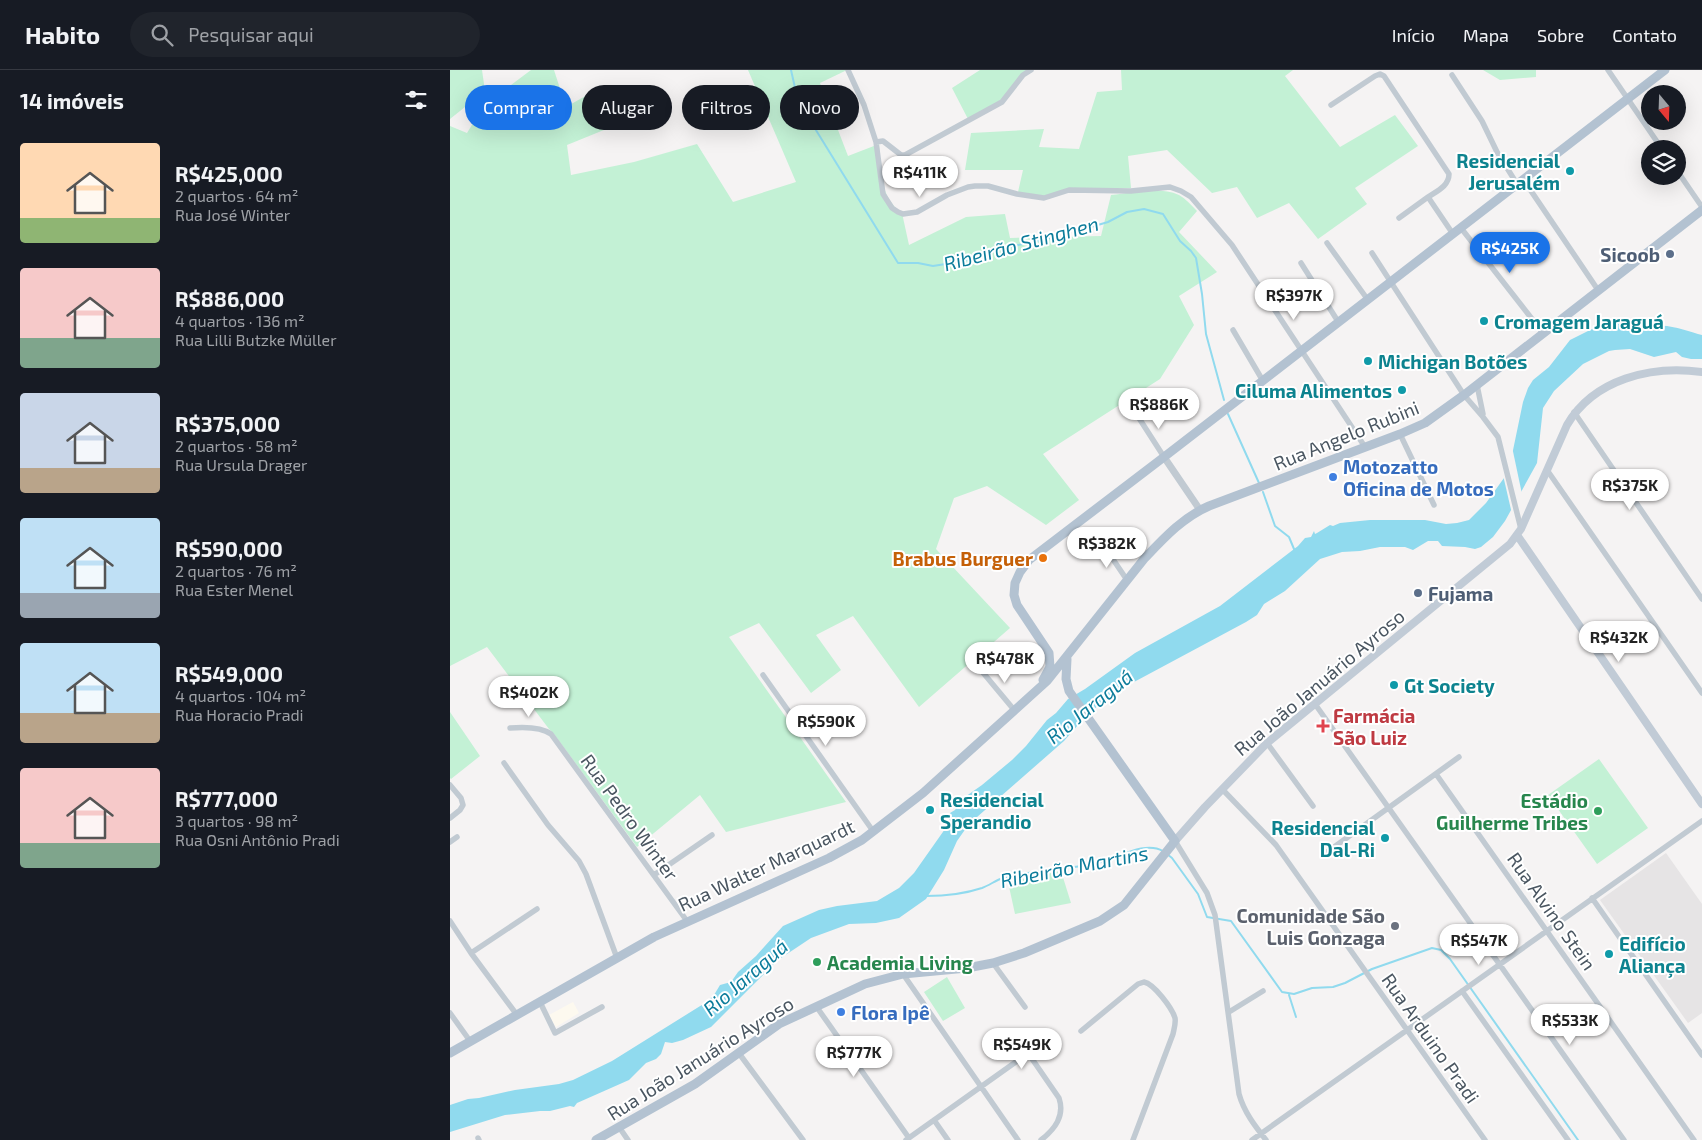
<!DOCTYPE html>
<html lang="pt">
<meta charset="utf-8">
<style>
:root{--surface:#171b24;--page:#20242c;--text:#f1f3f6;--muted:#9ea1a6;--line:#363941;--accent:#1a73e8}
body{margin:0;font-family:"Exo 2",sans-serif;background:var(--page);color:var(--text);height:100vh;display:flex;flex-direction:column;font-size:19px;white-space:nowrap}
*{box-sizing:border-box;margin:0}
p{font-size:16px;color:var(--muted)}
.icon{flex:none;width:28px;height:28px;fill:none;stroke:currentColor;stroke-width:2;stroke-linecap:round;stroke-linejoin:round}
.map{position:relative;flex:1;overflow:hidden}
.panel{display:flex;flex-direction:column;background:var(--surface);width:450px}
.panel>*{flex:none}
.hud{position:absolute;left:15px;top:15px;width:475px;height:45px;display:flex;gap:10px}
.needle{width:32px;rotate:161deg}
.fabs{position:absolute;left:1191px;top:15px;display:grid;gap:10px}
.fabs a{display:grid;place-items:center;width:45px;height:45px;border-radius:50%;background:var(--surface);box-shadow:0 5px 20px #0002;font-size:25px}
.price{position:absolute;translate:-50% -42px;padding:0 11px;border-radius:18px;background:#fff;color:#222;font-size:16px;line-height:32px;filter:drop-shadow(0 1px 2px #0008)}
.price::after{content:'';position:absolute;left:50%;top:30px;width:15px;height:11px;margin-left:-8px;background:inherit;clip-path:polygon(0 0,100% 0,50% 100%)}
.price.on{background:var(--accent);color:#fff}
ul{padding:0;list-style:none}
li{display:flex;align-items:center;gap:15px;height:125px;padding:0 20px}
li span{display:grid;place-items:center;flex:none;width:140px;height:100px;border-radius:5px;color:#555}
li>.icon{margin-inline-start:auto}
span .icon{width:60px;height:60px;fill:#fffc;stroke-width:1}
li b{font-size:21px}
h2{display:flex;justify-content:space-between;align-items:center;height:60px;padding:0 20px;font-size:21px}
.tag{padding:0 18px;border-radius:22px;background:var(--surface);box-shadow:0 5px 20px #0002;font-size:18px;line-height:45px}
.tag.on{background:var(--accent);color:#fff}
header{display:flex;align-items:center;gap:30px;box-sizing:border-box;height:70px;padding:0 25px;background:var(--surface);border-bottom:1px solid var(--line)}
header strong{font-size:24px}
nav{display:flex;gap:28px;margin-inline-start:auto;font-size:18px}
.search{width:350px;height:45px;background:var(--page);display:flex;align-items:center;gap:12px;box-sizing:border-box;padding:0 18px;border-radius:28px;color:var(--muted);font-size:19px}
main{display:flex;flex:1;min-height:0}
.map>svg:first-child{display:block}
</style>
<header>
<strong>Habito</strong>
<div class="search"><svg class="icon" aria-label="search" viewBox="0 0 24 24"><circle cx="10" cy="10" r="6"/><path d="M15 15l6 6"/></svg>Pesquisar aqui</div>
<nav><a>Início</a><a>Mapa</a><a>Sobre</a><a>Contato</a></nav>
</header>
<main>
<section class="panel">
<h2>14 imóveis<svg class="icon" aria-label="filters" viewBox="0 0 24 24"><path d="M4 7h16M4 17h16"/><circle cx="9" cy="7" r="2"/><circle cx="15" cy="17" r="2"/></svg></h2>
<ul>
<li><span style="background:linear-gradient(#ffd9b3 75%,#8fb573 0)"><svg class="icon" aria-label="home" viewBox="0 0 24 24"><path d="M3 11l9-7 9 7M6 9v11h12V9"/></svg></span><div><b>R$425,000</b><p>2 quartos · 64 m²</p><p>Rua José Winter</p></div></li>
<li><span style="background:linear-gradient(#f6c9c9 70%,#7fa58c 0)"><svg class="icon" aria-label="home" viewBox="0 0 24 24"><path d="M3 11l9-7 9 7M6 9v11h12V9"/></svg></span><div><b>R$886,000</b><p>4 quartos · 136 m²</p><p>Rua Lilli Butzke Müller</p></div></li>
<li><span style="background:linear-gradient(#c9d6e8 75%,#b9a48a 0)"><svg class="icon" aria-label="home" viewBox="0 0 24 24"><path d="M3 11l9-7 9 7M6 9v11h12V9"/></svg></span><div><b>R$375,000</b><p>2 quartos · 58 m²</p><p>Rua Ursula Drager</p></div></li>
<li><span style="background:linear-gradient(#bfe0f5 75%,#9aa5b1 0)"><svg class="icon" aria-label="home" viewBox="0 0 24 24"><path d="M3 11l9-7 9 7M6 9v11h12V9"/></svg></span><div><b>R$590,000</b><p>2 quartos · 76 m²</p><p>Rua Ester Menel</p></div></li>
<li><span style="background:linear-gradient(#bfe0f5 70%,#b9a48a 0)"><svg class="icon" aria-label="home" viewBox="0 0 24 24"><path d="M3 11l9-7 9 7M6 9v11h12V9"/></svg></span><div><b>R$549,000</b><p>4 quartos · 104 m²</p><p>Rua Horacio Pradi</p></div></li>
<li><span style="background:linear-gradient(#f6c9c9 75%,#7fa58c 0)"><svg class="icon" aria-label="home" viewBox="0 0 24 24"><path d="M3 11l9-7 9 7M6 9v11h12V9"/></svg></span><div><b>R$777,000</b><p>3 quartos · 98 m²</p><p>Rua Osni Antônio Pradi</p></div></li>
</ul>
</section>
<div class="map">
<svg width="1252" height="1070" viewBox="0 0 1252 1070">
<rect width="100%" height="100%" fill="#f5f3f3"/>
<path fill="#fdf9ef" d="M 123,932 L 129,943 L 106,957 L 99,945 Z"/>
<path fill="#e6e4e5" d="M 1216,783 L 1252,834 L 1252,943 L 1238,953 L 1150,830 Z"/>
<path fill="#c3f1d5" d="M 0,0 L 32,0 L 35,21 L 0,49 Z
M 81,0 L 104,0 L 116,37 L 153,16 L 181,49 L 117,75 L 121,105 L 184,92 L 247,74 L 283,132 L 346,112 L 298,0 L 397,0 L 370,13 L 398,86 L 429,74 C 431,99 429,127 452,143 L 459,175 L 516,147 L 555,144 L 560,168 L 651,166 L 661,125 C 682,123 709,116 729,125 C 736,129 741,135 747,141 L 729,162 L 767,202 L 729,226 L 744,255 L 710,309 L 593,384 L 629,430 L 596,455 L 537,416 L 504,428 L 486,479 L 560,558 L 469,637 L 403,546 L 366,565 L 391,600 L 361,623 L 309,553 L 279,567 L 396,732 L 276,762 L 250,725 L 187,777 L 104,664 L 99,659 L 37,577 L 0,596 L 0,56 L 17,63 L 34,35 Z
M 530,0 L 577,0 L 551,30 L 518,49 L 502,18 Z
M 671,0 L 843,0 L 835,6 L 890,77 L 945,45 L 968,76 L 905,118 L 917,134 L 868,169 L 839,133 L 807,148 L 787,117 L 762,123 L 717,80 L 678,86 L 681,118 L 661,119 L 633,118 L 594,126 L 568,122 L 573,100 L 515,100 L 521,63 L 594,59 L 589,77 L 629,79 L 647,22 L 672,20 Z
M 1033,0 L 1086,0 L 1086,7 L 1050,10 Z
M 0,642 L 30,686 L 1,709 L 0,708 Z
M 1149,689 L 1198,758 L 1147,794 L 1098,725 Z
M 611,801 L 621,833 L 565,844 L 558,812 Z
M 497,907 L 515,938 L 493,951 L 474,922 Z"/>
<path fill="#90daee" d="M 1170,253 L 1198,253 L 1199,255 L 1203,253 L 1204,255 L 1203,258 C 1213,251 1239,262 1252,265 L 1252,289 L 1241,289 L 1232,287 L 1226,282 L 1204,287 L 1180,279 L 1165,280 L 1159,281 L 1133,294 L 1104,321 L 1093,338 L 1087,393 L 1055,451 L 1043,467 L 1031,477 L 1025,479 L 1015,477 L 992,476 L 988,471 L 978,471 L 963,480 L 955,477 L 930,477 L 910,481 L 892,482 L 870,489 L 835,521 L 814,534 L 807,545 L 796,552 L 684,612 L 658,627 L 635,647 L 614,671 L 519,754 L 507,771 L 494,800 L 476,829 L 449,848 L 426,853 L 399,854 L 361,868 L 328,890 L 261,957 L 233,970 L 222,973 L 215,972 L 211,984 L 206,989 L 196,993 L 179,1010 L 127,1033 L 124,1037 L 120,1036 L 100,1041 L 90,1041 L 55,1045 L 0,1062 L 0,1035 L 18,1029 L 29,1028 L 65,1020 L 109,1014 L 123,1010 L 162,991 L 255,933 L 264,925 L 270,915 L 281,912 L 288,902 L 306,886 L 333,856 L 369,840 L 387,836 L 427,831 L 449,818 L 464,803 L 495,759 L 500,743 L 505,740 L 512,729 L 532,715 L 562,690 L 576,676 L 597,650 L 606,643 L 618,629 L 635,619 L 685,583 L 770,536 L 848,476 L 855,468 L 861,467 L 864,461 L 865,464 L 867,463 L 880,455 L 883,456 L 890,453 L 920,450 L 975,450 L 996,454 L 1007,453 L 1019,450 L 1036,433 L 1054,408 L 1062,385 L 1073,332 L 1078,318 L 1083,310 L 1099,297 L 1120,270 L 1146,257 L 1156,254 Z"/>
<path fill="#f5f3f3" d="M 1061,372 L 1072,424 L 1062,444 L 1053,405 Z"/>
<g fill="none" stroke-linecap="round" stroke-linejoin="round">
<path stroke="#90daee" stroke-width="2" d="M 341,0 L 348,31 L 448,193 L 468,193 L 483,196 L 514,191 L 550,179 L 597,169 L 607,165 L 613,159 L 641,157 L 658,152 L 677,142 L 694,139 L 713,144 L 730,171 L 741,181 L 746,188 L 752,224 L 756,264 L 774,330
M 778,344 L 809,413
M 813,422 L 825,456 L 839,467 L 844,479
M 717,784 L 722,788 L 748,824 L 757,847 L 781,851 L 832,922 L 844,924 L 862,918 L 883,917 L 895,913 L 922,899 L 982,878 L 991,880 L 1000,889 L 1128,1070
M 476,826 C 495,826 514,824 532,818 C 540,815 546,810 553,808 C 569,805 595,799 610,798 C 624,797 634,797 648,793 C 667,789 694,770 713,781
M 839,925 L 846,947"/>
<path stroke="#c1cad2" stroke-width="5.5" d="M 398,0 L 414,35 L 426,72 L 433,124 L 442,138 L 448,142 L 453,144 L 467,142 L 497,125 L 518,117 L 525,116 L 538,116 L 567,124 L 594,128 L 619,120 L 681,121 L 720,117 L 731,121 L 741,127 L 782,175 L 915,377
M 1158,0 L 1212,79
M 1002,5 L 1032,51 L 1047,82 L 1067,114
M 881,35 L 925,6 L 930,4 L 934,6 L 999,104 C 999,116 987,121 978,127 L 1003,164
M 426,72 L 433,71 L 451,85 L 455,85 L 552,32 L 573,5 L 581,0
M 1228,102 L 1252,137
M 1073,109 L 1148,220
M 949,148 L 978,127
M 1011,158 L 1093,263
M 877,173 L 918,230
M 922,183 L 1014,325 L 1033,347 L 1048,367 L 1071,459
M 851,193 L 889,253
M 783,260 L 813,311
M 1027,315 L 1033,344
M 1124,342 L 1252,529
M 687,345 L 714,387
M 950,364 L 984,435
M 1097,400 L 1252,623
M 654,476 L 677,510
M 530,599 L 565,641
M 313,605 L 423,761
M 865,634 L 1174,1070
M 60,658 C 72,657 90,656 101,664 L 237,851
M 817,673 L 863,736
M 54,693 L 98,755 L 129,791 L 136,804 L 167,888
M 986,704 L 1244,1070
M 0,715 L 11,728 L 13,735 L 10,740 L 0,748
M 772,719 L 826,775 L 1035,1070
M 725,771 L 757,823 L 765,845 L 789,1024 C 794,1042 805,1056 816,1070
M 0,772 L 7,767
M 873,785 L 1009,687
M 204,805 L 262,765
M 1142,828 L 1252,985
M 0,851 L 21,883 L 67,945
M 21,883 L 87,839
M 543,893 L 575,937
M 453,904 L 568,1070
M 1012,921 L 1118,1070
M 90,932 L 105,963 L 152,937
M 366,936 L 459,1068
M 779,942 L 813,921
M 0,943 L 20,971
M 631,961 L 688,914 L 694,912 C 704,914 722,938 725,948 C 726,953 724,959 723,964 L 683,1070
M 288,982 L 353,1070
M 578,983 L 609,1028 C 615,1046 605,1059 591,1070
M 484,1050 L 498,1070
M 169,1057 L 178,1070
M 28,1068 L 29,1070
M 456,1070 L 601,967
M 802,1070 L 1252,751"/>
<path stroke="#c1cad2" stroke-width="7" d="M 714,387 L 750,440"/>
<path stroke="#c1cbd6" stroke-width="8" d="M 1067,465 L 1252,734
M 725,771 L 755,737 L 817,673 L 1060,474 L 1071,459 L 1117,355 C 1144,309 1201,295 1252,302"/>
<path stroke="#b3c2d1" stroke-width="9" d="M 593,610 L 600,597 L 599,583 L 567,535 L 564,525 L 565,513 L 570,502 L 579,490 L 714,387 L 1215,0
M 0,983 L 204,867 L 379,788 L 412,770 L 473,723 L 597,611 L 694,489 C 713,469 733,447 759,436 L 950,364 L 975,353 L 1014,325 L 1252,140
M 146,1070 L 245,1014 L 329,954 L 415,914 L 453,904 L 517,898 L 543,893 L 574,883 L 650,851 L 674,835 L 725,771 L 619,621 L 616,609 L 617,589"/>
</g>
<g fill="#0f9aa8" stroke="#fff" stroke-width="2">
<circle cx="1120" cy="101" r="5"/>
<circle cx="1034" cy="251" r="5"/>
<circle cx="918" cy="291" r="5"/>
<circle cx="952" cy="320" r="5"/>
<circle cx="944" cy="615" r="5"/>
<circle cx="480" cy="740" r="5"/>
<circle cx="935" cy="768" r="5"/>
<circle cx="1159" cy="884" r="5"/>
</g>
<g fill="#5c6f8a" stroke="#fff" stroke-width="2">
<circle cx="1220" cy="184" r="5"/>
<circle cx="968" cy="523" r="5"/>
</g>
<g fill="#3f7fe0" stroke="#fff" stroke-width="2">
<circle cx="883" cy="407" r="5"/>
<circle cx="391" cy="942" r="5"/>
</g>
<circle fill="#e8710a" stroke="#fff" stroke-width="2" cx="593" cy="488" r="5"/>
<path fill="#e0444e" stroke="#fff" stroke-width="2" d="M870.5 648.5h5v5h5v5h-5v5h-5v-5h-5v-5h5z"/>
<g fill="#2e9e5b" stroke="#fff" stroke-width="2">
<circle cx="1148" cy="741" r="5"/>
<circle cx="367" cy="892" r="5"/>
</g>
<circle fill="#6b7280" stroke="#fff" stroke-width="2" cx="945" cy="856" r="5"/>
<g text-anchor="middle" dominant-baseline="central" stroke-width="4" stroke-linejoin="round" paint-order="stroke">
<g font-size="19" font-weight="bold" fill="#0d838f" stroke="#fff" text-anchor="start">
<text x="1110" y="90" text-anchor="end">Residencial<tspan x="1110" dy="22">Jerusalém</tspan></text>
<text x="1044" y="251">Cromagem Jaraguá</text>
<text x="928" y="291">Michigan Botões</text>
<text x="942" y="320" text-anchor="end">Ciluma Alimentos</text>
<text x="954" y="615">Gt Society</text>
<text x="490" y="729">Residencial<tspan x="490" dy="22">Sperandio</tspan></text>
<text x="925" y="757" text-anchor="end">Residencial<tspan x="925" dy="22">Dal-Ri</tspan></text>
<text x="1169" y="873">Edifício<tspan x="1169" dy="22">Aliança</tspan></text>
</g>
<g font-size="19" font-weight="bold" fill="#4e5e75" stroke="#fff" text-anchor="end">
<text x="1210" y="184">Sicoob</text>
<text x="978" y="523" text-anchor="start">Fujama</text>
</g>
<g font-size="19" fill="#4a5661" stroke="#fff">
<text transform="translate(896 365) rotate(-22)">Rua Angelo Rubini</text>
<text transform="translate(869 612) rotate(-40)">Rua João Januário Ayroso</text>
<text transform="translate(180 747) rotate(54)">Rua Pedro Winter</text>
<text transform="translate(316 795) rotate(-25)">Rua Walter Marquardt</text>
<text transform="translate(1102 841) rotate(55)">Rua Alvino Stein</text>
<text transform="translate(981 968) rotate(55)">Rua Arduino Pradi</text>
<text transform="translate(250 988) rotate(-32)">Rua João Januário Ayroso</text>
</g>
<g font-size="19" font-weight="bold" fill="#366cbe" stroke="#fff" text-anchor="start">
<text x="893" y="396">Motozatto<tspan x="893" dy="22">Oficina de Motos</tspan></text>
<text x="401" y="942">Flora Ipê</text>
</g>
<g font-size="19" font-weight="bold" fill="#c56008" stroke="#fff" text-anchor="end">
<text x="583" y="488">Brabus Burguer</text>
</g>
<g font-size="19" font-weight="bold" fill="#be3a42" stroke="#fff" text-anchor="start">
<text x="883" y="645">Farmácia<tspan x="883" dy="22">São Luiz</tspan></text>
</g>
<g font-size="19" font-weight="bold" fill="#27864d" stroke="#fff" text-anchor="end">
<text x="1138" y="730">Estádio<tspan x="1138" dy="22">Guilherme Tribes</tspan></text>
<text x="377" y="892" text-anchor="start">Academia Living</text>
</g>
<g font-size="19" font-weight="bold" fill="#5b616d" stroke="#fff" text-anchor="end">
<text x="935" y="845">Comunidade São<tspan x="935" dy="22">Luis Gonzaga</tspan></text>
</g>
<g font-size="20" font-style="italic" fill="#0c7c9b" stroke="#fff">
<text transform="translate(571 173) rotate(-15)">Ribeirão Stinghen</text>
<text transform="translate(639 636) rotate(-39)">Rio Jaraguá</text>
<text transform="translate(624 796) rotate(-11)">Ribeirão Martins</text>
<text transform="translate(295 907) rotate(-41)">Rio Jaraguá</text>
</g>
</g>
</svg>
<div class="fabs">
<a><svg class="needle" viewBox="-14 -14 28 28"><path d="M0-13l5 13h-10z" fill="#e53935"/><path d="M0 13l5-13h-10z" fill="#9ea1a6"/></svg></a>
<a><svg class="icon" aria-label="layers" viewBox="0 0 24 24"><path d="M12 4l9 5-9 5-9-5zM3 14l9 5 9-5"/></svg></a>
</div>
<b class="price" style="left:470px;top:128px">R$411K</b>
<b class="price on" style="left:1060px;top:204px">R$425K</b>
<b class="price" style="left:844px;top:251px">R$397K</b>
<b class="price" style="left:709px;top:360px">R$886K</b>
<b class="price" style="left:1180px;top:441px">R$375K</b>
<b class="price" style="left:657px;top:499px">R$382K</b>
<b class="price" style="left:1169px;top:593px">R$432K</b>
<b class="price" style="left:555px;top:614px">R$478K</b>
<b class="price" style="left:79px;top:648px">R$402K</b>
<b class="price" style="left:376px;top:677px">R$590K</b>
<b class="price" style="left:1029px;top:896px">R$547K</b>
<b class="price" style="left:1120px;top:976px">R$533K</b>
<b class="price" style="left:572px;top:1000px">R$549K</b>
<b class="price" style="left:404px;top:1008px">R$777K</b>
<div class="hud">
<a class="tag on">Comprar</a>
<a class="tag">Alugar</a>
<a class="tag">Filtros</a>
<a class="tag">Novo</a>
</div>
</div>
</main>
